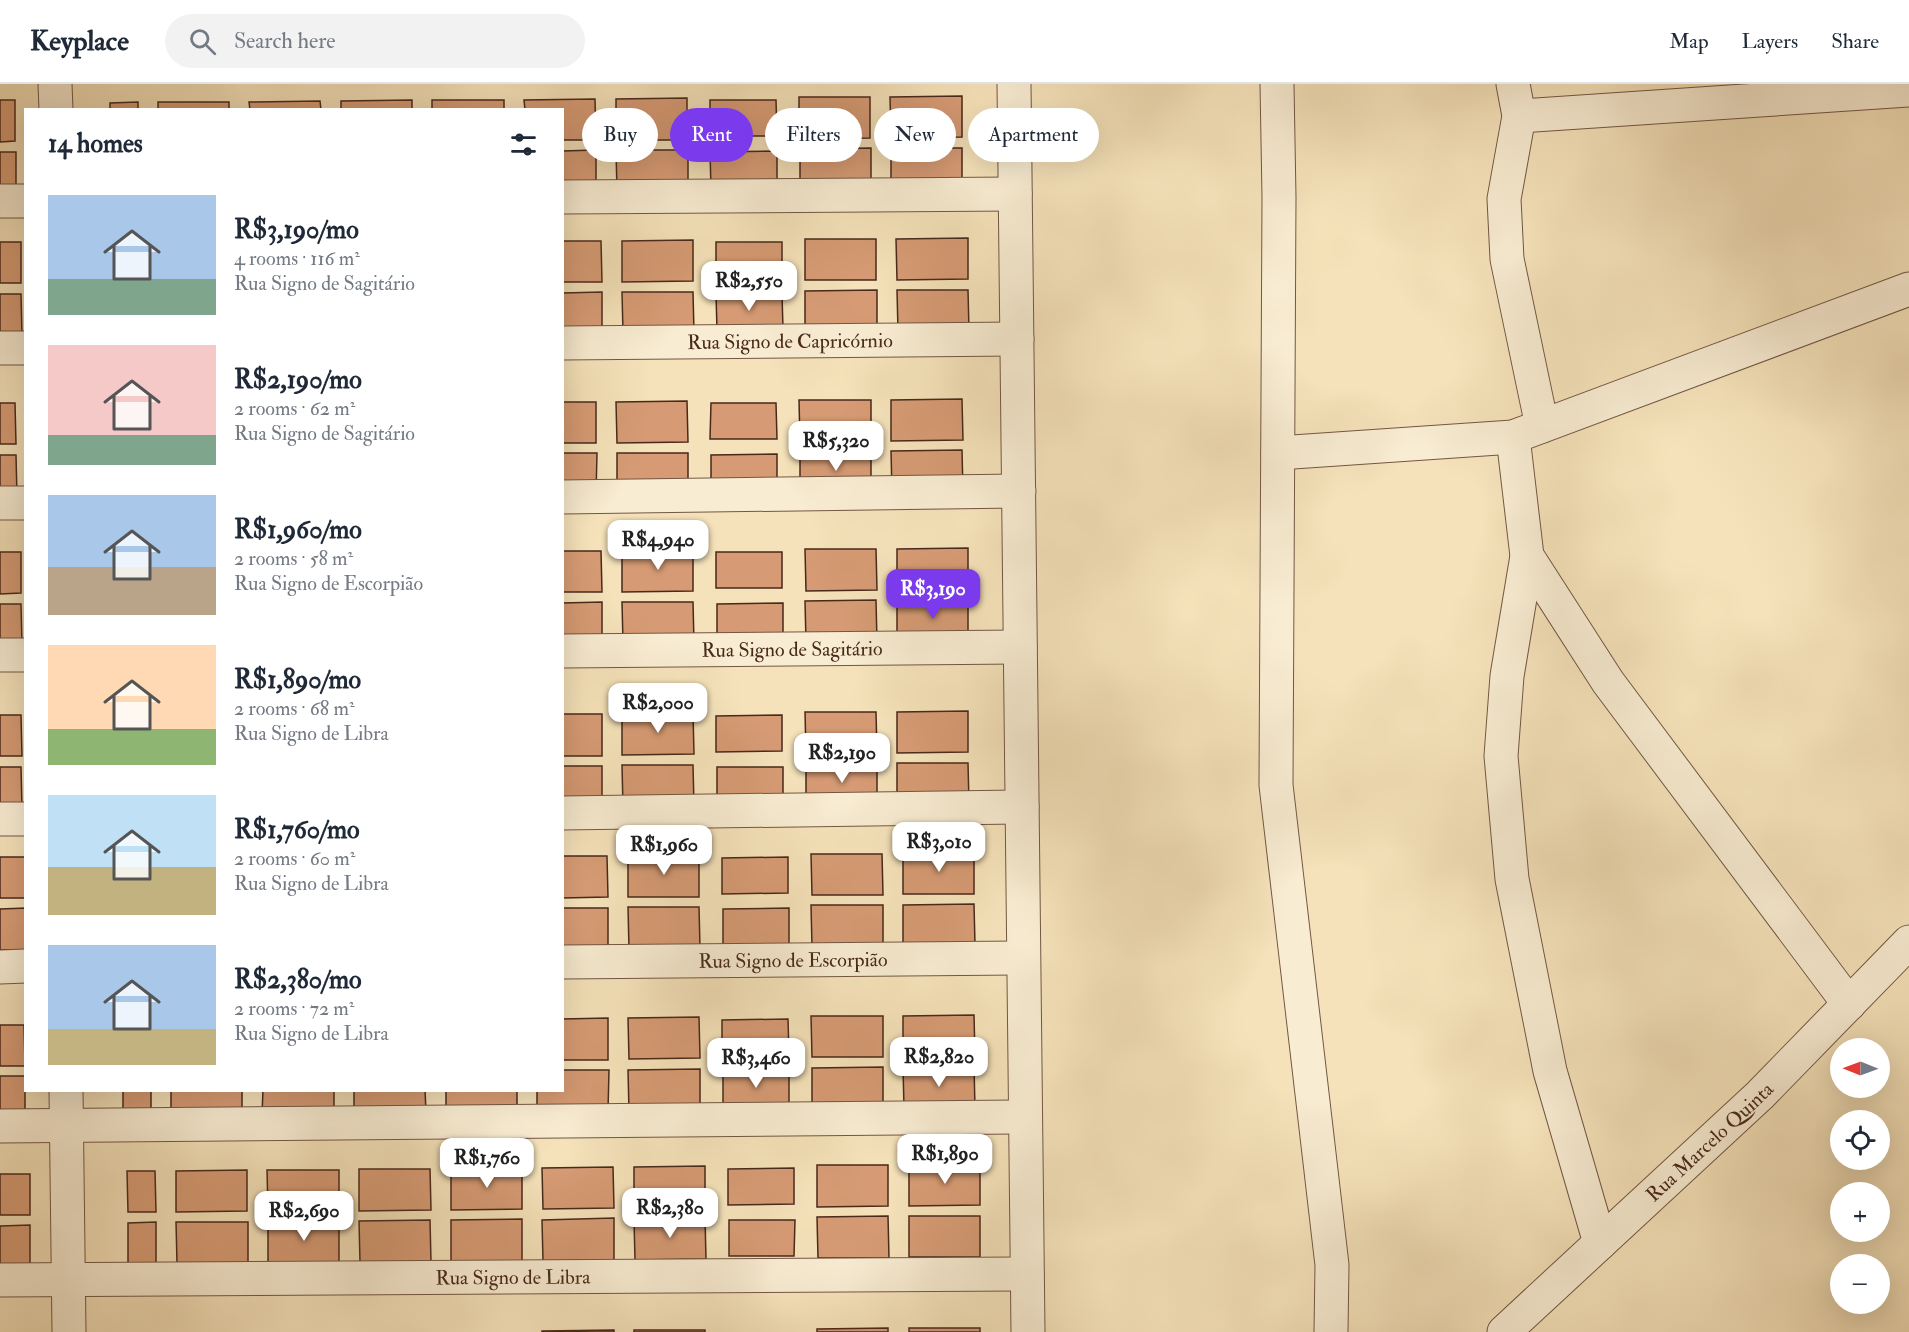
<!DOCTYPE html>
<meta charset="utf-8">
<style>
:root{--surface:#fff;--page:#f2f2f3;--text:#1f2937;--muted:#747a83;--line:#e0e1e3;--accent:#7c3aed}
body{margin:0;font-family:"IM FELL Double Pica",serif;background:var(--page);color:var(--text);height:100vh;display:flex;flex-direction:column;font-size:22px;white-space:nowrap}
*{box-sizing:border-box;margin:0}
p{font-size:20px;color:var(--muted)}
.icon{flex:none;width:33px;height:33px;fill:none;stroke:currentColor;stroke-width:2;stroke-linecap:round;stroke-linejoin:round}
.map{position:relative;flex:1;overflow:hidden}
.panel{position:absolute;left:24px;top:24px;width:540px;height:984px;display:flex;flex-direction:column;background:var(--surface);border-radius:0px;box-shadow:0 6px 24px #0002}
.panel>*{flex:none}
.top-card{position:absolute;left:582px;top:24px;width:570px;height:54px;display:flex;gap:12px}
.needle{width:39px;rotate:271deg}
.tools{position:absolute;left:1830px;top:954px;display:grid;gap:12px}
.tools a{display:grid;place-items:center;width:60px;height:60px;border-radius:50%;background:var(--surface);box-shadow:0 6px 24px #0002;font-size:30px}
.price{position:absolute;translate:-50% -51px;padding:0 14px;border-radius:12px;background:#fff;color:#222;font-size:20px;line-height:39px;filter:drop-shadow(0 2px 3px #0008)}
.price::after{content:'';position:absolute;left:50%;top:36px;width:18px;height:14px;margin-left:-9px;background:inherit;clip-path:polygon(0 0,100% 0,50% 100%)}
.price.selected{background:var(--accent);color:#fff}
ul{padding:0;list-style:none}
li{display:flex;align-items:center;gap:18px;height:150px;padding:0 24px}
li span{display:grid;place-items:center;flex:none;width:168px;height:120px;border-radius:0px;color:#555}
li>.icon{margin-inline-start:auto}
span .icon{width:72px;height:72px;fill:#fffc;stroke-width:1}
li b{font-size:26px}
h2{display:flex;justify-content:space-between;align-items:center;height:72px;padding:0 24px;font-size:26px}
.chip{padding:0 21px;border-radius:27px;background:var(--surface);box-shadow:0 6px 24px #0002;font-size:21px;line-height:54px}
.chip.selected{background:var(--accent);color:#fff}
header{display:flex;align-items:center;gap:36px;box-sizing:border-box;height:84px;padding:0 30px;background:var(--surface);border-bottom:2px solid var(--line)}
header strong{font-size:28px}
nav{display:flex;gap:33px;margin-inline-start:auto;font-size:21px}
.search{width:420px;height:54px;background:var(--page);display:flex;align-items:center;gap:15px;box-sizing:border-box;padding:0 21px;border-radius:33px;color:var(--muted);font-size:22px}
.map>svg:first-child{display:block}
</style>
<header>
<strong>Keyplace</strong>
<div class="search"><svg class="icon" aria-label="search" viewBox="0 0 24 24"><circle cx="10" cy="10" r="6"/><path d="M15 15l6 6"/></svg>Search here</div>
<nav><a>Map</a><a>Layers</a><a>Share</a></nav>
</header>
<div class="map">
<svg width="1909" height="1248" viewBox="0 0 1909 1248">
<rect width="100%" height="100%" fill="#f5e2ba"/>
<filter id="stains"><feTurbulence type="fractalNoise" baseFrequency=".00333" numOctaves="4"/><feColorMatrix values="0 0 0 0 .2 0 0 0 0 .09 0 0 0 0 .02 0 0 0 .5 -.17"/></filter>
<radialGradient id="worn" r=".72"><stop offset=".6" stop-color="#630" stop-opacity="0"/><stop offset="1" stop-color="#630" stop-opacity=".3"/></radialGradient>
<path fill="#d69b74" stroke="#48291b" stroke-width="1.5" d="M 962,12 L 962,53 L 891,54 L 890,13 Z
M 799,13 L 870,13 L 870,54 L 799,55 Z
M 687,14 L 687,56 L 616,56 L 616,15 Z
M 595,15 L 596,56 L 562,56 L 562,26 L 525,26 L 524,16 Z
M 0,16 L 15,16 L 15,57 L 0,58 Z
M 412,16 L 412,26 L 341,26 L 341,17 Z
M 432,16 L 504,16 L 504,26 L 432,26 Z
M 710,16 L 776,16 L 777,52 L 710,52 Z
M 320,17 L 321,26 L 250,26 L 249,18 Z
M 138,18 L 138,26 L 110,26 L 110,19 Z
M 158,18 L 229,18 L 229,26 L 158,26 Z
M 871,64 L 871,106 L 800,106 L 800,65 Z
M 891,64 L 962,64 L 962,105 L 891,105 Z
M 596,66 L 596,108 L 562,108 L 562,67 Z
M 616,66 L 688,66 L 688,107 L 617,107 Z
M 777,67 L 777,103 L 711,104 L 710,68 Z
M 0,68 L 16,68 L 16,109 L 0,109 Z
M 968,154 L 968,195 L 897,196 L 896,155 Z
M 805,155 L 876,155 L 876,196 L 805,196 Z
M 693,156 L 693,197 L 622,198 L 622,157 Z
M 562,157 L 601,157 L 602,198 L 562,198 Z
M 0,158 L 21,158 L 21,199 L 0,199 Z
M 716,158 L 782,158 L 782,194 L 716,195 Z
M 877,206 L 877,247 L 805,248 L 805,207 Z
M 897,206 L 968,206 L 969,247 L 898,247 Z
M 602,208 L 602,249 L 562,250 L 562,209 Z
M 622,208 L 693,208 L 694,249 L 623,249 Z
M 0,210 L 21,210 L 22,251 L 0,251 Z
M 716,210 L 782,210 L 783,245 L 717,246 Z
M 962,315 L 963,356 L 891,357 L 891,316 Z
M 799,316 L 871,316 L 871,357 L 800,357 Z
M 687,317 L 688,358 L 617,359 L 616,318 Z
M 562,318 L 596,318 L 596,359 L 562,359 Z
M 0,319 L 15,319 L 16,360 L 0,360 Z
M 711,319 L 776,319 L 777,355 L 710,355 Z
M 962,366 L 963,408 L 892,408 L 891,367 Z
M 871,367 L 871,408 L 800,409 L 800,368 Z
M 562,369 L 597,369 L 596,410 L 562,411 Z
M 617,369 L 688,369 L 688,410 L 617,410 Z
M 777,370 L 777,406 L 711,407 L 711,371 Z
M 0,371 L 16,371 L 17,412 L 0,412 Z
M 968,464 L 968,505 L 897,506 L 897,465 Z
M 805,465 L 876,465 L 877,506 L 806,507 Z
M 693,466 L 693,507 L 622,508 L 622,467 Z
M 562,467 L 601,467 L 602,508 L 562,508 Z
M 0,468 L 21,468 L 21,509 L 0,510 Z
M 716,468 L 782,468 L 782,504 L 716,504 Z
M 968,515 L 968,557 L 897,557 L 897,516 Z
M 876,516 L 877,558 L 806,558 L 805,517 Z
M 602,518 L 602,560 L 562,560 L 562,519 Z
M 622,518 L 693,518 L 694,559 L 623,559 Z
M 783,519 L 783,555 L 717,556 L 717,520 Z
M 0,520 L 21,520 L 22,561 L 0,561 Z
M 968,627 L 968,668 L 897,669 L 897,628 Z
M 805,628 L 876,628 L 877,669 L 806,669 Z
M 693,629 L 694,670 L 622,671 L 622,630 Z
M 562,630 L 602,630 L 602,672 L 562,672 Z
M 0,631 L 21,631 L 22,672 L 0,672 Z
M 782,631 L 782,667 L 716,668 L 716,632 Z
M 877,679 L 877,720 L 806,721 L 806,680 Z
M 897,679 L 968,679 L 969,720 L 897,720 Z
M 622,681 L 693,681 L 694,722 L 623,723 Z
M 562,682 L 602,682 L 602,723 L 562,723 Z
M 0,683 L 21,683 L 22,724 L 0,724 Z
M 717,683 L 783,683 L 783,719 L 717,719 Z
M 903,769 L 974,769 L 974,810 L 903,810 Z
M 811,770 L 882,770 L 883,811 L 812,811 Z
M 699,771 L 699,813 L 628,813 L 628,772 Z
M 562,772 L 607,772 L 608,813 L 562,814 Z
M 0,773 L 26,773 L 26,814 L 0,814 Z
M 788,773 L 788,809 L 722,810 L 722,774 Z
M 974,820 L 975,861 L 903,862 L 903,821 Z
M 811,821 L 883,821 L 883,862 L 812,863 Z
M 628,823 L 699,823 L 700,864 L 629,865 Z
M 26,824 L 26,866 L 0,866 L 0,825 Z
M 562,824 L 608,824 L 608,865 L 562,865 Z
M 789,824 L 789,860 L 723,861 L 723,825 Z
M 974,931 L 975,972 L 903,973 L 903,932 Z
M 811,932 L 883,932 L 883,973 L 812,973 Z
M 699,933 L 700,974 L 629,975 L 628,934 Z
M 608,934 L 608,976 L 562,976 L 562,935 Z
M 788,935 L 789,971 L 722,972 L 722,936 Z
M 0,941 L 24,941 L 25,982 L 0,982 Z
M 883,983 L 883,1024 L 812,1025 L 812,984 Z
M 903,983 L 974,983 L 975,1024 L 904,1024 Z
M 700,985 L 700,1026 L 629,1027 L 628,986 Z
M 562,986 L 609,986 L 608,1027 L 537,1027 L 537,1006 L 562,1006 Z
M 723,987 L 789,987 L 789,1023 L 723,1023 Z
M 0,992 L 25,992 L 25,1033 L 0,1034 Z
M 123,1006 L 151,1006 L 151,1030 L 123,1030 Z
M 171,1006 L 242,1006 L 242,1030 L 171,1030 Z
M 263,1006 L 334,1006 L 334,1029 L 262,1030 Z
M 354,1006 L 425,1006 L 426,1028 L 354,1029 Z
M 446,1006 L 517,1006 L 517,1028 L 446,1028 Z
M 980,1080 L 980,1121 L 909,1122 L 909,1081 Z
M 817,1081 L 888,1081 L 888,1122 L 817,1123 Z
M 705,1082 L 705,1123 L 634,1125 L 634,1083 Z
M 613,1083 L 614,1124 L 543,1125 L 542,1084 Z
M 522,1084 L 522,1125 L 451,1126 L 451,1085 Z
M 794,1084 L 794,1120 L 728,1121 L 728,1085 Z
M 359,1085 L 430,1085 L 431,1126 L 359,1127 Z
M 247,1086 L 247,1127 L 176,1128 L 176,1087 Z
M 267,1086 L 339,1086 L 339,1127 L 268,1127 Z
M 127,1087 L 155,1087 L 156,1128 L 128,1128 Z
M 0,1090 L 30,1090 L 30,1131 L 0,1131 Z
M 888,1132 L 889,1174 L 818,1174 L 817,1133 Z
M 909,1132 L 980,1132 L 980,1173 L 909,1173 Z
M 614,1134 L 614,1176 L 543,1177 L 542,1136 Z
M 705,1134 L 706,1175 L 635,1176 L 634,1135 Z
M 522,1135 L 522,1177 L 451,1177 L 451,1136 Z
M 430,1136 L 431,1178 L 360,1178 L 359,1137 Z
M 729,1136 L 795,1136 L 794,1172 L 729,1172 Z
M 339,1137 L 339,1178 L 268,1179 L 268,1138 Z
M 156,1138 L 156,1180 L 128,1180 L 128,1139 Z
M 176,1138 L 248,1138 L 248,1179 L 177,1179 Z
M 30,1141 L 30,1183 L 0,1183 L 0,1142 Z
M 888,1244 L 888,1248 L 817,1248 L 817,1245 Z
M 909,1244 L 980,1244 L 980,1248 L 909,1248 Z
M 614,1246 L 614,1248 L 542,1248 L 542,1247 Z
M 634,1246 L 705,1246 L 705,1248 L 634,1248 Z"/>
<g fill="none" stroke-linecap="round" stroke-linejoin="round">
<defs>
<g id="minor">
<path d="M 55,0 L 56,26"/>
<path d="M 1277,0 L 1279,113 L 1276,701 L 1332,1181 L 1331,1248"/>
<path d="M 1513,0 L 1519,32 L 1504,115 L 1507,175 L 1542,342"/>
<path d="M 1519,32 L 1909,6"/>
<path d="M 562,113 L 1015,110"/>
<path d="M 0,117 L 26,117"/>
<path id="s1" d="M 562,259 L 1017,255"/>
<path d="M 0,264 L 26,264"/>
<path d="M 1513,353 L 1527,472 L 1507,592 L 1501,672 L 1512,795 L 1550,987 L 1600,1159"/>
<path d="M 1278,369 L 1513,353 L 1909,205"/>
<path d="M 562,413 L 1019,407"/>
<path d="M 0,419 L 26,419"/>
<path d="M 1527,472 L 1608,598 L 1849,920"/>
<path id="s2" d="M 562,567 L 1020,563"/>
<path d="M 0,571 L 26,571"/>
<path d="M 562,729 L 1022,723"/>
<path d="M 0,735 L 26,735"/>
<path id="s3" d="M 562,878 L 1023,874"/>
<path d="M 0,883 L 26,882"/>
<path d="M 66,1006 L 69,1248"/>
<path d="M 0,1042 L 1025,1033"/>
<path id="s4" d="M 0,1196 L 1027,1190"/>
<path id="s5" d="M 1504,1248 L 1760,1011 L 1909,858"/>
</g>
<path id="tertiary" d="M 1014,0 L 1028,1248"/>
</defs>
<use href="#minor" stroke="#735743" stroke-width="35"/>
<use href="#tertiary" stroke="#735743" stroke-width="35"/>
<use href="#minor" stroke="#f8ecd2" stroke-width="33"/>
<use href="#tertiary" stroke="#f8ecd2" stroke-width="33"/>
</g>
<g text-anchor="middle" dominant-baseline="central" stroke-width="4.5" stroke-linejoin="round" paint-order="stroke">
<g font-size="20" fill="#48291b" stroke="#f8ecd2">
<text stroke="none"><textPath href="#s1" startOffset="228">Rua Signo de Capricórnio</textPath></text>
<text stroke="none"><textPath href="#s2" startOffset="230">Rua Signo de Sagitário</textPath></text>
<text stroke="none"><textPath href="#s3" startOffset="231">Rua Signo de Escorpião</textPath></text>
<text stroke="none"><textPath href="#s5" startOffset="280">Rua Marcelo Quinta</textPath></text>
<text stroke="none"><textPath href="#s4" startOffset="513">Rua Signo de Libra</textPath></text>
</g>
</g>
<rect width="100%" height="100%" filter="url(#stains)"/>
<rect width="100%" height="100%" fill="url(#worn)"/>
</svg>
<div class="tools">
<a><svg class="needle" viewBox="-14 -14 28 28"><path d="M0-13l5 13h-10z" fill="#e53935"/><path d="M0 13l5-13h-10z" fill="#747a83"/></svg></a>
<a><svg class="icon" aria-label="locate" viewBox="0 0 24 24"><circle cx="12" cy="12" r="6"/><path d="M12 2v4M12 18v4M2 12h4M18 12h4"/></svg></a>
<a>+</a>
<a>−</a>
</div>
<b class="price" style="left:749px;top:228px">R$2,550</b>
<b class="price" style="left:836px;top:388px">R$5,320</b>
<b class="price" style="left:658px;top:487px">R$4,940</b>
<b class="price selected" style="left:933px;top:536px">R$3,190</b>
<b class="price" style="left:658px;top:650px">R$2,000</b>
<b class="price" style="left:842px;top:700px">R$2,190</b>
<b class="price" style="left:939px;top:789px">R$3,010</b>
<b class="price" style="left:664px;top:792px">R$1,960</b>
<b class="price" style="left:939px;top:1004px">R$2,820</b>
<b class="price" style="left:756px;top:1005px">R$3,460</b>
<b class="price" style="left:945px;top:1101px">R$1,890</b>
<b class="price" style="left:487px;top:1105px">R$1,760</b>
<b class="price" style="left:670px;top:1155px">R$2,380</b>
<b class="price" style="left:304px;top:1158px">R$2,690</b>
<div class="top-card">
<a class="chip">Buy</a>
<a class="chip selected">Rent</a>
<a class="chip">Filters</a>
<a class="chip">New</a>
<a class="chip">Apartment</a>
</div>
<section class="panel">
<h2>14 homes<svg class="icon" aria-label="filters" viewBox="0 0 24 24"><path d="M4 7h16M4 17h16"/><circle cx="9" cy="7" r="2"/><circle cx="15" cy="17" r="2"/></svg></h2>
<ul>
<li><span style="background:linear-gradient(#a9c7e8 70%,#7fa58c 0)"><svg class="icon" aria-label="home" viewBox="0 0 24 24"><path d="M3 11l9-7 9 7M6 9v11h12V9"/></svg></span><div><b>R$3,190/mo</b><p>4 rooms · 116 m²</p><p>Rua Signo de Sagitário</p></div></li>
<li><span style="background:linear-gradient(#f6c9c9 75%,#7fa58c 0)"><svg class="icon" aria-label="home" viewBox="0 0 24 24"><path d="M3 11l9-7 9 7M6 9v11h12V9"/></svg></span><div><b>R$2,190/mo</b><p>2 rooms · 62 m²</p><p>Rua Signo de Sagitário</p></div></li>
<li><span style="background:linear-gradient(#a9c7e8 60%,#b9a48a 0)"><svg class="icon" aria-label="home" viewBox="0 0 24 24"><path d="M3 11l9-7 9 7M6 9v11h12V9"/></svg></span><div><b>R$1,960/mo</b><p>2 rooms · 58 m²</p><p>Rua Signo de Escorpião</p></div></li>
<li><span style="background:linear-gradient(#ffd9b3 70%,#8fb573 0)"><svg class="icon" aria-label="home" viewBox="0 0 24 24"><path d="M3 11l9-7 9 7M6 9v11h12V9"/></svg></span><div><b>R$1,890/mo</b><p>2 rooms · 68 m²</p><p>Rua Signo de Libra</p></div></li>
<li><span style="background:linear-gradient(#bfe0f5 60%,#c2b280 0)"><svg class="icon" aria-label="home" viewBox="0 0 24 24"><path d="M3 11l9-7 9 7M6 9v11h12V9"/></svg></span><div><b>R$1,760/mo</b><p>2 rooms · 60 m²</p><p>Rua Signo de Libra</p></div></li>
<li><span style="background:linear-gradient(#a9c7e8 70%,#c2b280 0)"><svg class="icon" aria-label="home" viewBox="0 0 24 24"><path d="M3 11l9-7 9 7M6 9v11h12V9"/></svg></span><div><b>R$2,380/mo</b><p>2 rooms · 72 m²</p><p>Rua Signo de Libra</p></div></li>
</ul>
</section>
</div>
